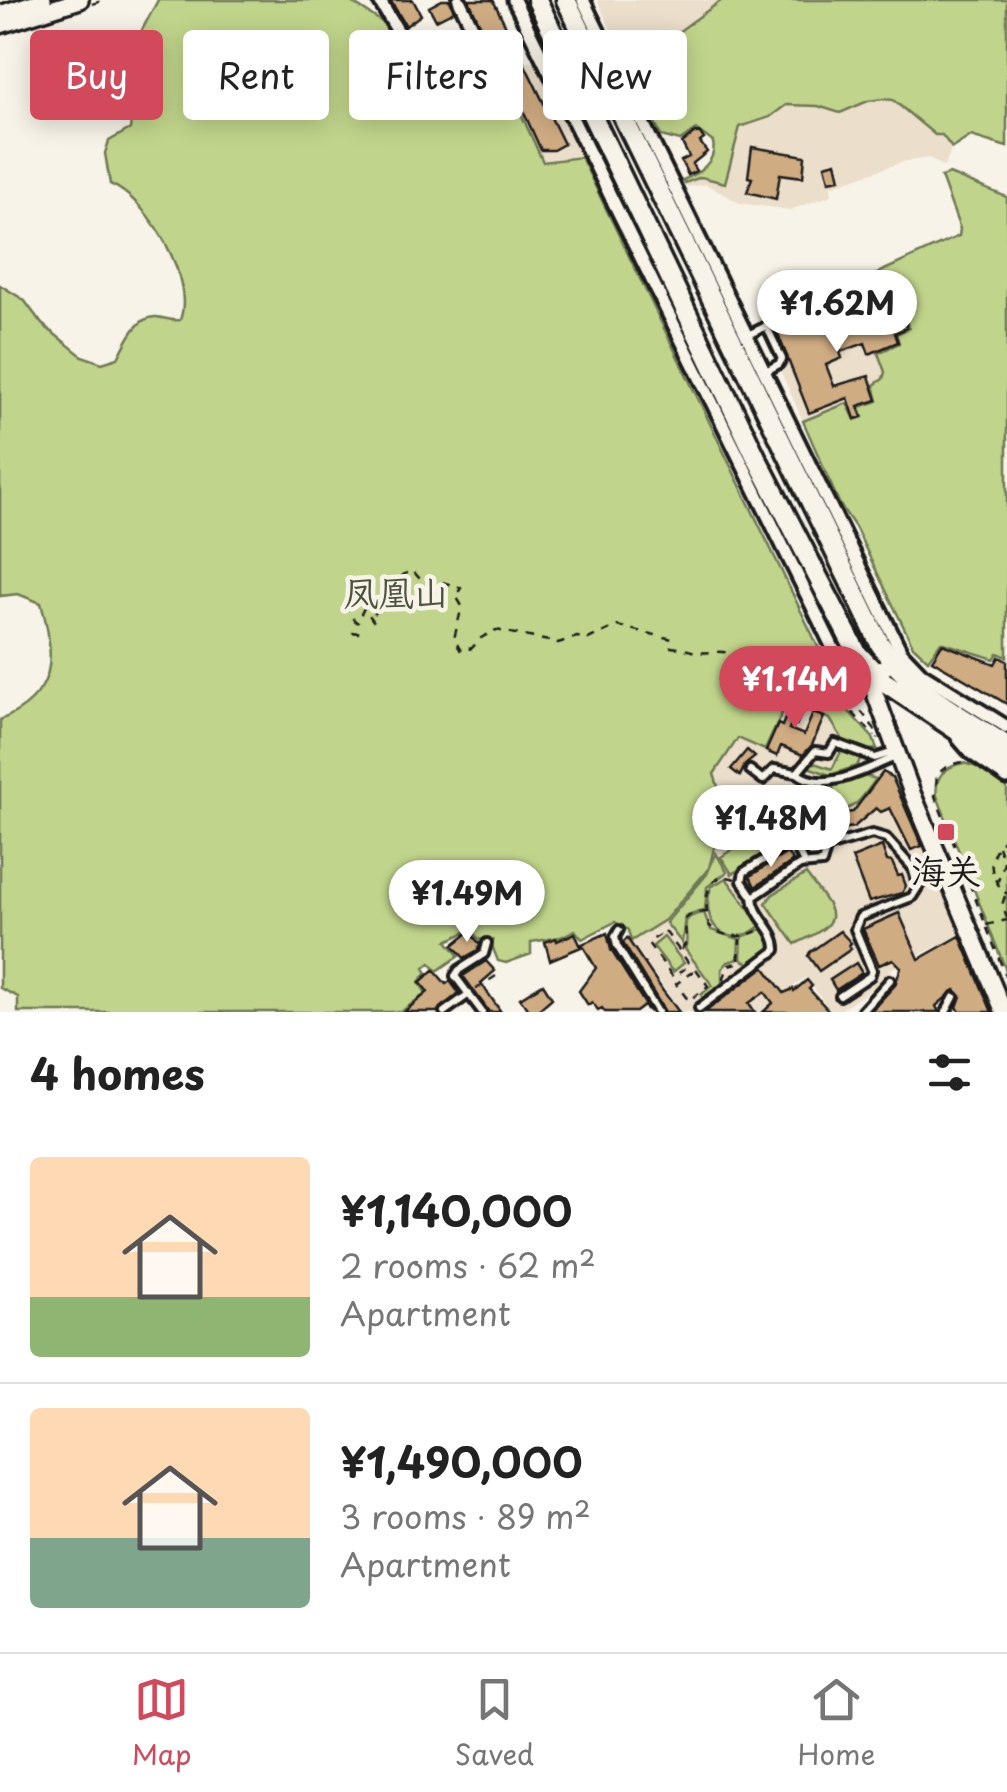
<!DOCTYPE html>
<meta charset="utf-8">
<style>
:root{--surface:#fff;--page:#f6f6f6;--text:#222;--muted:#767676;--line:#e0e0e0;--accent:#d1495b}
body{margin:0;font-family:"Playpen Sans","LXGW WenKai TC",sans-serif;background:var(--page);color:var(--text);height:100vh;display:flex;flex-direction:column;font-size:38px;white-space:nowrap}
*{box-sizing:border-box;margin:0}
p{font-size:32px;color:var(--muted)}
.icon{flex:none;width:55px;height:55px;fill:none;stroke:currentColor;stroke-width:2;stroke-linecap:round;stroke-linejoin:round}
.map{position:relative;height:1012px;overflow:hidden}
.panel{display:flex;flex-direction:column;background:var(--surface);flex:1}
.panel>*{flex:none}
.top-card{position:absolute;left:30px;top:30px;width:948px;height:90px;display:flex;gap:20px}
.price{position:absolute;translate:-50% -85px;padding:0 22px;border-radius:35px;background:#fff;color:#222;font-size:32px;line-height:65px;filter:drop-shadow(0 2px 5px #0008)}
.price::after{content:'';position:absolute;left:50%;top:60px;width:30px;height:22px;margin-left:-15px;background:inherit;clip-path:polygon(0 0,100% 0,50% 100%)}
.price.on{background:var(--accent);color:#fff}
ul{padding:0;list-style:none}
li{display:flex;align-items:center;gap:30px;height:250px;padding:0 30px}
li+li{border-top:2px solid var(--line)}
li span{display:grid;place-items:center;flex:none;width:280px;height:200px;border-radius:10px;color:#555}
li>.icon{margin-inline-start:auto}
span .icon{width:120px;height:120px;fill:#fffc;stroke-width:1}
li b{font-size:42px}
h2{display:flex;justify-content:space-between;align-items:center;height:120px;padding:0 30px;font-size:42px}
.tag{padding:0 35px;border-radius:10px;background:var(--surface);box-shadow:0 5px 25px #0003;font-size:35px;line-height:90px}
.tag.on{background:var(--accent);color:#fff}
.tabs{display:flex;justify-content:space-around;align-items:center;height:140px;border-top:2px solid var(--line);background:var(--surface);font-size:28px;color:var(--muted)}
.tabs a{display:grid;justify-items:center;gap:5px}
.tabs .on{color:var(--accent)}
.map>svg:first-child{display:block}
</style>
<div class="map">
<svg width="1007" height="1012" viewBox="0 0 1007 1012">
<rect width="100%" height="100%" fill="#f7f3e8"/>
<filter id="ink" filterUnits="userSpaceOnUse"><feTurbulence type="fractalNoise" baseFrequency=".01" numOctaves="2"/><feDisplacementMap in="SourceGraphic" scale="20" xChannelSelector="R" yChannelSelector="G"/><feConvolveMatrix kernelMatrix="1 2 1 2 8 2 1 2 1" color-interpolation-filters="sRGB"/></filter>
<g filter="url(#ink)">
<path fill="#ebdeca" d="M 597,0 L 722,0 L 674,35 L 624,58 Z
M 533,60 L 581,157 L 542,162 L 501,75 Z
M 875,99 L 892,100 L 934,134 L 942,135 L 952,148 L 944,167 L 929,158 L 906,161 L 831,186 L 832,195 L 790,210 L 740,203 L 706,184 L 687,187 L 685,183 L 701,177 L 725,183 L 740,127 L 770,117 L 780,107 L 810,105 L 840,113 Z
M 880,272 L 885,286 L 878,310 L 900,304 L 909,329 L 899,343 L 878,353 L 885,372 L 883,379 L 874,385 L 879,401 L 863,417 L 854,420 L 847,403 L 803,421 L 756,317 L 778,308 L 777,303 L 819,288 L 818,284 L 838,277 L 843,286 Z
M 814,690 L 878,746 L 886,766 L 863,802 L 881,814 L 902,800 L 961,934 L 891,969 L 893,975 L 837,1012 L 831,1012 L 806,977 L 760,1012 L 681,1012 L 631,941 L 665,920 L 709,868 L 718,832 L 722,799 L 714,774 L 738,738 L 765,749 L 776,722 L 794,729 L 799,726 Z"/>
<path fill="#c0d58b" stroke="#6e7854" stroke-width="2.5" d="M 158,0 L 348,0 L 473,81 L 503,105 L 517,105 L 543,162 L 581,157 L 813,636 L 820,651 L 819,662 L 823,665 L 816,673 L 819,678 L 811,675 L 801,679 L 794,687 L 765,750 L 738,738 L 714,774 L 722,799 L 718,832 L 709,868 L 665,920 L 631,941 L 628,930 L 615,922 L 582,939 L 575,930 L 561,937 L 531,942 L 531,954 L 506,963 L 498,961 L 489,938 L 480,940 L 470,930 L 447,941 L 459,956 L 437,971 L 430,963 L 424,968 L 427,973 L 419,982 L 426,993 L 401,1012 L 18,1012 L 18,997 L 0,988 L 0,720 C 58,696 56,655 41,603 L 18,594 L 0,596 L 0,285 L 24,300 L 42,324 L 82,356 L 102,363 L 118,358 C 126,344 136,316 156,317 C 165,318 170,321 180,320 C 195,279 149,200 110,184 L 105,153 L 109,141 L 130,129 L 142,30 Z
M 722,0 L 1007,0 L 1007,147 L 971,136 L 952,148 L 942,135 L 935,135 L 893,100 L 883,99 L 868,101 L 840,113 L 818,106 L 786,105 L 770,117 L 740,127 L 725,183 L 701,177 L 685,183 L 683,180 C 699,173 717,162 713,142 L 697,130 L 680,141 L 661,136 L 624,58 L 674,35 Z
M 949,174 L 1007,197 L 1007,657 L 998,653 L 994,659 L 941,642 L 928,660 L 913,646 L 855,527 L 840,505 L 803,421 L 847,403 L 855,420 L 863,417 L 860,407 L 878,401 L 874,385 L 883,379 L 885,372 L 878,353 L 899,343 L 896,334 L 909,328 L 900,305 L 878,311 L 871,291 L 884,286 L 880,272 L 959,236 L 960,229 L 941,177 Z
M 814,692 L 831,692 L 873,738 L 877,749 L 869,750 L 843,740 L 830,719 L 807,710 Z
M 842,750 L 861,757 L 857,766 L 830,775 L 808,767 L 811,762 L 832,769 Z
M 963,763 L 978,767 L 1007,786 L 1007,973 L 937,796 C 934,776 945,767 963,763 Z
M 862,775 L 876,779 C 863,796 858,809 835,812 L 833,786 Z
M 753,835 L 765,853 L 732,874 L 721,857 Z
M 716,853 L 727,872 L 707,887 L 705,909 L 685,916 L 682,943 L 666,923 L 707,874 Z
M 806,874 C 835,914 848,920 795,944 L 766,903 L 772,895 Z
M 726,878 L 761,925 C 729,954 698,924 711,887 Z
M 704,913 L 711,930 L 739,939 L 738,959 L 728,962 L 722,969 L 722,988 L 704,1000 L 701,995 L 712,985 L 685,949 C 692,931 673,917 704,913 Z
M 764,928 L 772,940 L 771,949 L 752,965 L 741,959 L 742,937 Z
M 664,937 L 684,963 L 673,972 L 653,946 Z"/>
<path fill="#d0ac83" stroke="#1c1c1c" stroke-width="2.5" d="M 390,0 L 413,0 L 421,15 L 406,26 Z
M 442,0 L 450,0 L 454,11 L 436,20 L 429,7 Z
M 469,0 L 493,0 L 564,144 L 553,150 L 541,150 L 505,71 L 501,73 L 491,53 Z
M 695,133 L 700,133 L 704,139 L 700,142 L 707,152 L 692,164 L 696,171 L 688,175 L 681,161 L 689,157 L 682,143 Z
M 752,147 L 805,156 L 803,177 L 780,174 L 776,199 L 747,192 L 752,178 L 748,177 Z
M 836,162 L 840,179 L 829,181 L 825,165 Z
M 878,274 L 882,285 L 838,300 L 834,292 L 824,296 L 820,285 L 837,279 L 841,289 Z
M 899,305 L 907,328 L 895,333 L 898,342 L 869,354 L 865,343 L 840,352 L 842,358 L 826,365 L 834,386 L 869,376 L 877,400 L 858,406 L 862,417 L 855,419 L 848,398 L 809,413 L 776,329 L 788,323 L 791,331 L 855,308 L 859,320 Z
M 942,644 L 995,664 L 999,657 L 1007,661 L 1007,704 L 932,660 Z
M 796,690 L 804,693 L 789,729 L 804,735 L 813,713 L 824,717 L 812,745 L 803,755 L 781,746 L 777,756 L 766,751 L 778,724 L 782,726 Z
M 747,750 L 755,757 L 745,765 L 740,776 L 731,769 Z
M 883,772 L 892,777 L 922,846 L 911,850 L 890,808 L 881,812 L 876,808 L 854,827 L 805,834 L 804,830 L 798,831 L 797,819 L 853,812 Z
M 882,846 L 887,861 L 892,862 L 898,876 L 902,875 L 906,886 L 902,893 L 869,902 L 852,858 Z
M 787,853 L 793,861 L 755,887 L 750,876 Z
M 899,913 L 919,959 L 960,936 L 992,1012 L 960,1012 L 957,1007 L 961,996 L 955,990 L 936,1006 L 939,1012 L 870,1012 L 895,985 L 901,967 L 893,959 L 879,965 L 863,929 Z
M 840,931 L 851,943 L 849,945 L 851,949 L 819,971 L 808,956 L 810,952 Z
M 469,932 L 480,944 L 478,950 L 464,958 L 453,945 Z
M 575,933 L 581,947 L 550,960 L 545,942 L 556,938 L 557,941 Z
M 607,933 L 611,950 L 650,1012 L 644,1006 L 636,1012 L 605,1012 L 602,1008 L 598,1010 L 592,1002 L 588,1005 L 579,991 L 596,968 L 582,944 Z
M 627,938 L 663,991 L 679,1012 L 665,1012 L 623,943 Z
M 486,961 L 495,971 L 481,983 L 501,1012 L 489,1012 L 463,976 Z
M 856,963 L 862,973 L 836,990 L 830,980 Z
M 764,967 L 784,993 L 793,989 L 794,991 L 807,980 L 812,986 L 809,989 L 830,1012 L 763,1012 L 773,1003 L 765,992 L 749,1003 L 755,1012 L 705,1012 Z
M 434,970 L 446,984 L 450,981 L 459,993 L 437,1012 L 404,1012 L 428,992 L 420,982 Z
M 543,984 L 552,998 L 536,1012 L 529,1012 L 520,998 Z"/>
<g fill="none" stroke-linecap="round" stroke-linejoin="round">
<defs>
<path id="lane" d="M 748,335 L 789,315 L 804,319 L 864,298
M 766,371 L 779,364 L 782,359 L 766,325
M 896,757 C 869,767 824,795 797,773 L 815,751 L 829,753 L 835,743 L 875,758 L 897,751
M 750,770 L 763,780 L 774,769 L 797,773
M 912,867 L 940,861
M 753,897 L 742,881 L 744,872 L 786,846 L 796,847 L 804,863
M 619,930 L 615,937 L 617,946 L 658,1012
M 840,996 L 870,976 L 872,970 L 855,929 L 860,917 L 912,897 L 922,881 L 943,871
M 699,1008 L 776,950 C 777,929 754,918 753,897 L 800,865 L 822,863 L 827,847 L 872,834 L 886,838 L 912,867 L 917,885
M 444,1012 L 469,994
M 482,1012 L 455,976 L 459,970 L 484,954 L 487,943
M 861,1012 L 890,980
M 946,1012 L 954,997"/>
<path id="street" d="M 379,0 L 397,30
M 459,0 L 475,33
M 514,0 L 836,654 L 851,673 L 874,688
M 583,0 L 901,652 L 922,674 L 1007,727
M 958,738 L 971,753 L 1007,778"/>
<path id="secondary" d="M 0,14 L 43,0
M 0,25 L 80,0
M 891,663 L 875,674 L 871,683 L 912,793 L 1004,1012"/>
<path id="primary" d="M 537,0 L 756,457 L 857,653 L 883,681 L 1007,764
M 566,0 L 880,644 C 908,690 964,717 1007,746"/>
</defs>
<use href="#lane" stroke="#1c1c1c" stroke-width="14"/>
<use href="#street" stroke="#1c1c1c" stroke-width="19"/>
<use href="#secondary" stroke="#1c1c1c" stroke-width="22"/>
<use href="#primary" stroke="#1c1c1c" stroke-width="25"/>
<path stroke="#1c1c1c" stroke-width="2.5" stroke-dasharray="8 8" stroke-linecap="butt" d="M 92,4 L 105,0
M 352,632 L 358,633 L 358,623 L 353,619 L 360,616 L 364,608 L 374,622 L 375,610 L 369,598 L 381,598 L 382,591 L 388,591 L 390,589 L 385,582 L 399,587 L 403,580 L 402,575 L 413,571 L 420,579 L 430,578 L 461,588 L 456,596 L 462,606 L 454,639 L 461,651 L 472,648 L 481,638 L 496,630 L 558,643 L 577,637 L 588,639 L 617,626 L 672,639 L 671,647 C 680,648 686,649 695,652 C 706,654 718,650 729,653 L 731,663 L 755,660 L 760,670 L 808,657 L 827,662
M 826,658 L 838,682 L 874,728 L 878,739
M 825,664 L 818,675 L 822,681 L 875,736
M 796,726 L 814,684 L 835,676
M 962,762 L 949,765 L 937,774 L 935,796 L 1007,979
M 1007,837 C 986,853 987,877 1007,894
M 998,846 L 1004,863 L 998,881
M 735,879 C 704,869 704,904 709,925 C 723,939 744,939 761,929
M 1005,896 L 1002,905 L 1007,918
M 986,925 L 1007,920
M 665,931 L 690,965 L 673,977 L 648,943 Z
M 681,950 L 686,943 L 685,919 L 693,913 L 706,912
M 739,960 L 740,939
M 696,969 L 708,986 L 689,1001 L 676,984 Z
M 723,980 L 729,965 L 743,962
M 476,989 L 496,976"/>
<use href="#lane" stroke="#f7f3e8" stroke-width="6"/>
<use href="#street" stroke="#f7f3e8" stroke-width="11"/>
<use href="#secondary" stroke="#f7f3e8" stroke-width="15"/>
<use href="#primary" stroke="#f7f3e8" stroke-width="18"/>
</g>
</g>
<rect fill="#d1495b" stroke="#f7f3e8" stroke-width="4" x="936" y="822" width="20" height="20" rx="5"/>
<g text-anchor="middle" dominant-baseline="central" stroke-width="9" stroke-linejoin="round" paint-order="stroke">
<g font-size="35" fill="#4d543d" stroke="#f7f3e8">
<text x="396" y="591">凤凰山</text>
</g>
<g font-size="35" fill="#1c1c1c" stroke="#f7f3e8">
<text x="946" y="869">海关</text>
</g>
</g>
</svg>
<b class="price" style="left:837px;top:355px">¥1.62M</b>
<b class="price on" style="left:795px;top:731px">¥1.14M</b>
<b class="price" style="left:771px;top:870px">¥1.48M</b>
<b class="price" style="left:467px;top:945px">¥1.49M</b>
<div class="top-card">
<a class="tag on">Buy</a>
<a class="tag">Rent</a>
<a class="tag">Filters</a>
<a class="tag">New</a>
</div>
</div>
<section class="panel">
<h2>4 homes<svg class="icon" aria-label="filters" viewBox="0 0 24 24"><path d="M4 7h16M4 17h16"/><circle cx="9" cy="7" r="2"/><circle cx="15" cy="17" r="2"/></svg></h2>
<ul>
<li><span style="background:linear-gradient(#ffd9b3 70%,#8fb573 0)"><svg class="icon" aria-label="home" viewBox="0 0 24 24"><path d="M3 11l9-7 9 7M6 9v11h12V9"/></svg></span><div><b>¥1,140,000</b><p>2 rooms · 62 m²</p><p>Apartment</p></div></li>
<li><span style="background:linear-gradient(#ffd9b3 65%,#7fa58c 0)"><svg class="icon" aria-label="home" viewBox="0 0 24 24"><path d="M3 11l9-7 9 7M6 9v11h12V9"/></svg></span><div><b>¥1,490,000</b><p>3 rooms · 89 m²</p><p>Apartment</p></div></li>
</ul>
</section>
<nav class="tabs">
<a class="on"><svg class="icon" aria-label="map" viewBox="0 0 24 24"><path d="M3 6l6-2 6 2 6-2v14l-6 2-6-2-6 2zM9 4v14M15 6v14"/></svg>Map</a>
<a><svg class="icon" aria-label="saved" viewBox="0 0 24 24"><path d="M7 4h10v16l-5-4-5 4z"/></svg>Saved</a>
<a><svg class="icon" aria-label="home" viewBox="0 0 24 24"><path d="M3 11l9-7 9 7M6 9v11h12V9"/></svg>Home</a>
</nav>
